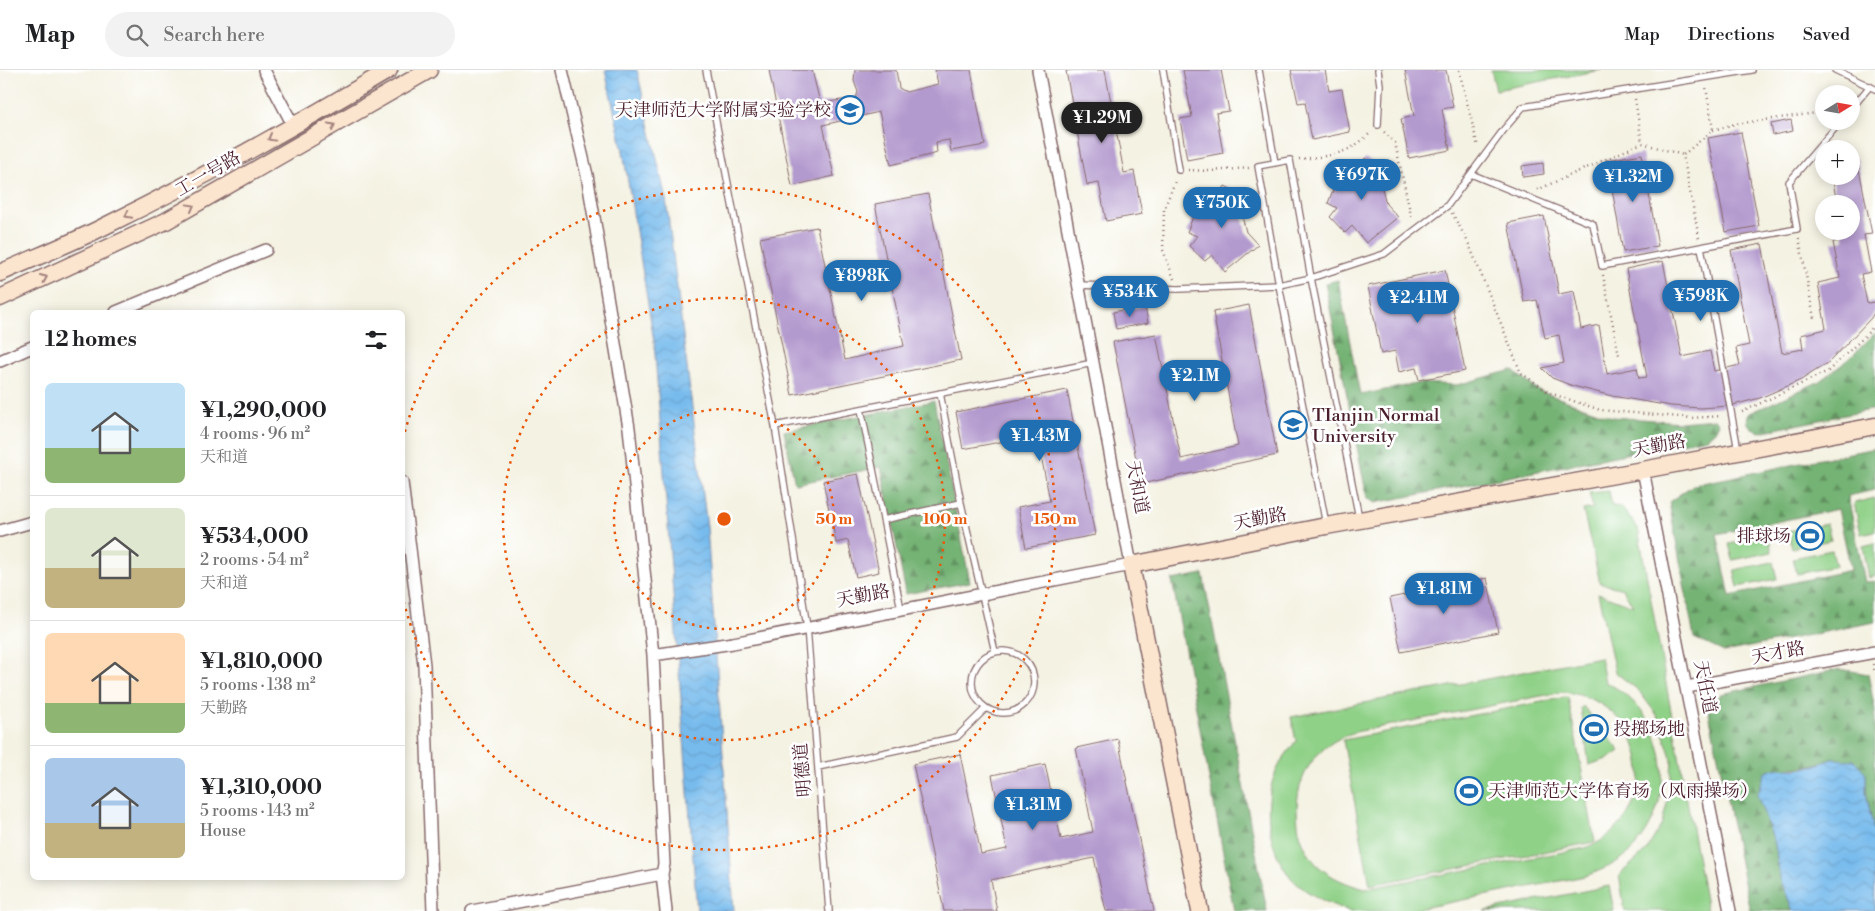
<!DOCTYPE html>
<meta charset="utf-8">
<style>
:root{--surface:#fff;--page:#f2f2f2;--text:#202124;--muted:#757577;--line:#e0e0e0;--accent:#1f6fb2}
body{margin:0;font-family:"Libre Bodoni","Noto Serif SC",serif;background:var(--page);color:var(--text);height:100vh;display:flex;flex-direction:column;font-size:19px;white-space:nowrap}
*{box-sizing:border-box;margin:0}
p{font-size:16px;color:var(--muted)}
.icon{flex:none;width:28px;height:28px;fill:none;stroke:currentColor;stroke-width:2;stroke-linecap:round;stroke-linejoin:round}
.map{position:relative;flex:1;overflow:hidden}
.sheet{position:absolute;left:30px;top:240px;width:375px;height:570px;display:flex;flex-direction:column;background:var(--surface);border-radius:8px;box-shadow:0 2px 12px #0003}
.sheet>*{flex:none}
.needle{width:32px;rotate:79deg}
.fabs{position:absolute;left:1815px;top:15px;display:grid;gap:10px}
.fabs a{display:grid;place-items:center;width:45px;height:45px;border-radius:50%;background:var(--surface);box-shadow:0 2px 12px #0003;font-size:25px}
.price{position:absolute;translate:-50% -42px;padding:0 11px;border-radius:18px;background:var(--accent);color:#fff;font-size:16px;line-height:32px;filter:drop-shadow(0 1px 2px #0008)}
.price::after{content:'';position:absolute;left:50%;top:30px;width:15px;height:11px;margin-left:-8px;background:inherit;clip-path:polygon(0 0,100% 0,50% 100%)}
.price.on{background:#222;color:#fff}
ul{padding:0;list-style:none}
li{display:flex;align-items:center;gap:15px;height:125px;padding:0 15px}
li+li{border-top:1px solid var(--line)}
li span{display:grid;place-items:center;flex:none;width:140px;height:100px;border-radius:8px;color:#555}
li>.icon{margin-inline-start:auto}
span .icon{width:60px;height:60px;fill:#fffc;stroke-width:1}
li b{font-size:21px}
h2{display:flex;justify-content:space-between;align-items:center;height:60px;padding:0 15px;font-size:21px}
header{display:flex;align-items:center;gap:30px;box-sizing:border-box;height:70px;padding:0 25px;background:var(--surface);border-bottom:1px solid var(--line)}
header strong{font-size:24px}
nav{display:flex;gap:28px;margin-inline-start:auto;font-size:18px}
.search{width:350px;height:45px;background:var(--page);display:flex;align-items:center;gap:12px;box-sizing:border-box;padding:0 18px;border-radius:28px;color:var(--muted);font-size:19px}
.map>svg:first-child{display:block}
</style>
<header>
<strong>Map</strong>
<div class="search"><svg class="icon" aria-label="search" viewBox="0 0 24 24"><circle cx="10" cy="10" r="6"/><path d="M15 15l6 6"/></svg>Search here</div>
<nav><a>Map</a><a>Directions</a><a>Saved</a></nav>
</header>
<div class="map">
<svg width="1875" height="841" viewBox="0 0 1875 841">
<defs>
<pattern id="forest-firs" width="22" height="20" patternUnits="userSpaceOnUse" patternTransform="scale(1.25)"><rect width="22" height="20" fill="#74b374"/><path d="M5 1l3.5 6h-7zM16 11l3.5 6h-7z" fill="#61915f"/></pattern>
<pattern id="water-waves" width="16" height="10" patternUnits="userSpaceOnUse" patternTransform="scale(1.25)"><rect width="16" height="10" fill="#77bbed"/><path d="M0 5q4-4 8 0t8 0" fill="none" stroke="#68a0cb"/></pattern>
</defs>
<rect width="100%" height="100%" fill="#fff"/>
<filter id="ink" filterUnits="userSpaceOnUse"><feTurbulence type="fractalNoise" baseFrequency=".02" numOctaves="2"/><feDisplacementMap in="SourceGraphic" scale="10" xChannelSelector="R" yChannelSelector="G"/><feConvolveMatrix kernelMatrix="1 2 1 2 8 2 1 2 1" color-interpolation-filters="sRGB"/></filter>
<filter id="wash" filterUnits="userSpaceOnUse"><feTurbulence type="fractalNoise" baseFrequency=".0096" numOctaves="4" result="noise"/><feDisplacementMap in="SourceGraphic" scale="20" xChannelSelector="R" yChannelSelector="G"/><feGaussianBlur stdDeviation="1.12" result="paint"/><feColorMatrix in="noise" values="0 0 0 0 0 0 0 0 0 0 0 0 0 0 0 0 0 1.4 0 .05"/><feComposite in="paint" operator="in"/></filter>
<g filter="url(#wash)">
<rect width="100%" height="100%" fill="#f4f2e2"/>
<path fill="#90d188" stroke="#6d785a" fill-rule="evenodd" d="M 1491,0 L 1601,0 L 1496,20 Z
M 1609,421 L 1612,436 L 1621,437 L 1638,458 L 1707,841 L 1625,841 L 1619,805 L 1646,781 L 1662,754 L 1670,720 L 1672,690 L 1657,645 L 1638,620 L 1615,602 L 1598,523 L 1633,536 L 1623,519 L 1600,513 L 1583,440 L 1593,438 L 1589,423 Z
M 1875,428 L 1875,461 L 1861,464 L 1854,433 Z
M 1827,454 L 1831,470 L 1792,478 L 1788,461 Z
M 1768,466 L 1772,482 L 1733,490 L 1729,474 Z
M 1875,473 L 1875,506 L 1869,508 L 1863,476 Z
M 1832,480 L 1836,496 L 1797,504 L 1793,488 Z
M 1773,492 L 1777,509 L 1738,517 L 1734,500 Z
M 1600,587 L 1605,612 C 1668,641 1681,727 1634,778 C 1621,792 1603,800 1585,806 L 1407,841 L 1350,841 C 1331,835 1311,826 1296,813 C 1271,789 1263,746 1272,713 C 1276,697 1286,684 1296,671 L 1291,647 ZM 1562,622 C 1627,627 1664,699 1622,752 C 1611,764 1601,773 1585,778 L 1365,819 C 1347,814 1331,808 1317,795 C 1307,784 1300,769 1298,754 C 1292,711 1313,675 1355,662 Z
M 1568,627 L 1595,772 L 1370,815 L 1343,670 Z
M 1583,636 L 1620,681 L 1610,688 L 1589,695 L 1581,638 Z
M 1609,816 L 1614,841 L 1485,841 Z"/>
<path fill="url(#forest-firs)" stroke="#5f6950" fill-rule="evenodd" d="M 1338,210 L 1360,325 L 1420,313 L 1457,315 L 1512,300 L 1539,321 L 1612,347 L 1681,352 L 1715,349 L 1719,353 L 1715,361 L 1707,368 L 1375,433 L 1367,428 L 1325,213 Z
M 1875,263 L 1875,339 L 1760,362 L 1752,359 L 1747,352 L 1748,344 L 1818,312 L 1848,290 Z
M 934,331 L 970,512 L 906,524 L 881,397 L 795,414 L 784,361 Z
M 1875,378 L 1875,420 L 1848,426 L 1865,512 L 1875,511 L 1875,552 L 1724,582 L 1694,568 L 1669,432 L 1693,415 ZM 1838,439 L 1851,500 L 1730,526 L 1717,464 Z
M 1203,504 L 1267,841 L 1234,841 L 1172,510 Z
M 1840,599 L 1868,604 L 1875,640 L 1875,766 L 1866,722 L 1866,703 L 1833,689 C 1811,696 1799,699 1776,698 L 1757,724 L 1775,774 L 1780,808 L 1793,841 L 1750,841 L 1708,638 L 1721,624 Z"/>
<path fill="url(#water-waves)" stroke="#606d8c" d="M 605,0 L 637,0 L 666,129 L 707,457 L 734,841 L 697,841 L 654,271 L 623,81 Z
M 1833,689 L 1854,690 L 1866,703 L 1866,722 L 1875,766 L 1875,841 L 1793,841 L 1780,808 L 1775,774 L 1757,725 L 1765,703 C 1781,695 1781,700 1797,699 C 1809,698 1821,693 1833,689 Z"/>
<g id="blocks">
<path fill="#b299ce" d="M 769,0 L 812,0 L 820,33 L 856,28 L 858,22 L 854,11 L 855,0 L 896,0 L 899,18 L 906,22 L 938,14 L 935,0 L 971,0 L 985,75 L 951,81 L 949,70 L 936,72 L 937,83 L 891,95 L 879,42 L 823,55 L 834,106 L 792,116 Z
M 1073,0 L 1105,0 L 1124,103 L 1134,101 L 1142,144 L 1106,151 L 1099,113 L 1087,115 L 1066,1 Z
M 1183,0 L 1221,0 L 1229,41 L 1216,43 L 1223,83 L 1187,90 L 1180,49 L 1192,47 Z
M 1291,0 L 1325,0 L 1329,21 L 1342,19 L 1350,62 L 1312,70 L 1305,32 L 1298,33 Z
M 1405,0 L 1446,0 L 1453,37 L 1442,39 L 1450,80 L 1409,88 L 1401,49 L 1414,46 Z
M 1791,50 L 1793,61 L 1773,65 L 1771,54 Z
M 1741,62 L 1759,156 L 1726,162 L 1708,68 Z
M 1642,84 L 1658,176 L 1623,182 L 1607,90 Z
M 1365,88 L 1389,100 L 1382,118 L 1386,134 L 1398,147 L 1366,173 L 1352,156 L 1345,163 L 1330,147 L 1337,138 L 1328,133 L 1336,113 L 1343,115 L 1347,94 L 1360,97 Z
M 1857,89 L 1872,164 L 1864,165 L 1871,202 L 1861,204 L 1867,233 L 1875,232 L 1875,241 L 1871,248 L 1829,292 L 1801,310 L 1760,328 L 1729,336 L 1701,338 L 1671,336 L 1612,326 L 1573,316 L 1552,308 L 1542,298 L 1564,293 L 1559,265 L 1545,268 L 1537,230 L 1524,232 L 1508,153 L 1544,146 L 1559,224 L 1574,221 L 1581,259 L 1599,255 L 1607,304 L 1637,298 L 1639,308 L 1647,307 L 1626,199 L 1663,191 L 1682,287 L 1710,281 L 1714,301 L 1740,295 L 1736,278 L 1749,275 L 1731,180 L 1762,174 L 1782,283 L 1803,279 L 1801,265 L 1826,259 L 1818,213 L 1840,208 L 1833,172 L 1844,170 L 1843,161 L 1851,161 L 1851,134 L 1837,134 L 1832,106 L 1851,106 L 1851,91 Z
M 1543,93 L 1544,104 L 1523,107 L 1522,96 Z
M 1225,116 L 1249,129 L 1242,146 L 1246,162 L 1258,175 L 1225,202 L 1212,185 L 1205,191 L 1189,176 L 1197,166 L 1187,162 L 1195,142 L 1203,144 L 1206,123 L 1219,126 Z
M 928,124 L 961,290 L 792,325 L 760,168 L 817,157 L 845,290 L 904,276 L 875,134 Z
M 1445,200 L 1465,301 L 1419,310 L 1416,298 L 1399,302 L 1395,281 L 1381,284 L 1368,216 Z
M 1249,235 L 1277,385 L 1141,414 L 1113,272 L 1156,264 L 1181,389 L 1238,376 L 1213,242 Z
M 1145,236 L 1148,253 L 1116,259 L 1113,242 Z
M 1067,320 L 1095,465 L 1026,478 L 1018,437 L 1050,431 L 1037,365 L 963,379 L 956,342 Z
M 858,404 L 879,502 L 856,507 L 848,470 L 836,473 L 823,411 Z
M 1487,508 L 1498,562 L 1401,582 L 1390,528 Z
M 1118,669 L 1154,841 L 1106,841 L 1094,788 L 991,810 L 997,841 L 944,841 L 913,694 L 960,684 L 981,784 L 1007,779 L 992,705 L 1045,694 L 1061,769 L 1093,762 L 1076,678 Z"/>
</g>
</g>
<g filter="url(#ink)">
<use href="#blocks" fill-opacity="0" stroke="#86696b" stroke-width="1"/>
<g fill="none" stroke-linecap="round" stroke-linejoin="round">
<defs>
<path id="lane" d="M 706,0 L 775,356 L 807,557 L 829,841
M 1163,0 L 1179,100
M 1259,0 L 1275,93
M 1835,0 L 1875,19
M 1851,39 L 1870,16
M 1378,55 L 1380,15 L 1378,0
M 1471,104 L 1593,154 L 1602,196 L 1701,177
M 1079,215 L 1178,219 L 1279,215 L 1258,96 L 1290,90 L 1311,208 L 1359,448
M 940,323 L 961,433 L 995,582
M 861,339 L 901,539
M 775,356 L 1093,293
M 1738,380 L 1701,177 L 1797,159 L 1789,112 L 1841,51
M 883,450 L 961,433
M 1326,454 L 1279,215 L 1311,208 L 1384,184 L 1447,136 L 1505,58 L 1523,37 L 1752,0
M972 612a31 31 0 1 1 62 0a31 31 0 1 1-62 0Z
M 818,697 L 957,667 L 986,638"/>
<path id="street" d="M 264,0 L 293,55
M 562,0 L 587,105 L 629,358 L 653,585 L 664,794 L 662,804 L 666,841
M 116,242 L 266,180
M 0,291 L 32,277
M 1643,400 L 1730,841
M 402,412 L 424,595 L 433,841
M 0,461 L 32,452
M 653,585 L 733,573 L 1131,495 L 1038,0
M 1687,617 L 1875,582
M 472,841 L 662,804"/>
<path id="secondary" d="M 0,203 C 36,187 72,173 107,155 C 203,108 297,55 389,0
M 0,228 L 166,151 L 429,0
M 1200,841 L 1131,495 L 1326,456 L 1643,400 L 1875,356"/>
</defs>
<use href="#lane" stroke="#86696b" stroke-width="8"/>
<use href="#street" stroke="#86696b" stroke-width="14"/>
<use href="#secondary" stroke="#86696b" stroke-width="19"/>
<path stroke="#86696b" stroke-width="2.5" stroke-dasharray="1 4" stroke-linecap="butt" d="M 1459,0 L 1478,77
M 1635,29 L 1642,73 L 1683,85
M 1713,60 L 1735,54 L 1824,42
M 1384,62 L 1395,73 L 1412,150
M 1299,89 C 1330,86 1349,85 1371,62
M 1188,100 L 1210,101 L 1249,98
M 1537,120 L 1642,73
M 1452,143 L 1468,172 L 1521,303 L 1550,323 L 1600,340 L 1691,348 L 1722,346
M 1699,168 L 1683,85 L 1713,60 L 1706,17
M 1799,168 L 1814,248
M 1603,205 L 1619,285
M 1174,209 L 1163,180 L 1164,139 L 1176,109
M 1742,342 L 1828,301 L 1862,269 L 1875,255
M 1873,594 L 1875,603"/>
<use href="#lane" stroke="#fff" stroke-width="5.5"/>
<use href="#street" stroke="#fff" stroke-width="11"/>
<use href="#secondary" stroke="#fce5cf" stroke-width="16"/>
</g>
<defs><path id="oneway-chevron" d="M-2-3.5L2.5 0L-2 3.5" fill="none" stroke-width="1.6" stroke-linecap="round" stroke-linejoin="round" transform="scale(1.25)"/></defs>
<g stroke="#a3827d">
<use href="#oneway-chevron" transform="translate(332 56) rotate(-30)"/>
<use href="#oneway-chevron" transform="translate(271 68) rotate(151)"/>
<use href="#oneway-chevron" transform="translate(191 137) rotate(-29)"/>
<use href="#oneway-chevron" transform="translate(128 145) rotate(153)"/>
<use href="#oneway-chevron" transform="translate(44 208) rotate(-24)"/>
</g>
</g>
<g fill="none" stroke="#e8590c" stroke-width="2.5" stroke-dasharray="2.5 5">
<circle cx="724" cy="449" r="110"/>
<circle cx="724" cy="449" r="221"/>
<path d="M403 369A331 331 0 1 1 403 529"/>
</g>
<defs>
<symbol id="school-ring" viewBox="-11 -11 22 22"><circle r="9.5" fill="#fff" stroke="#1f6fb2" stroke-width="1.5"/><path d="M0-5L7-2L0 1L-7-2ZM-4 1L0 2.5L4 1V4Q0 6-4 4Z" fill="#1f6fb2"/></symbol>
<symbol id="university-ring" viewBox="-11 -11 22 22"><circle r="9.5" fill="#fff" stroke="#1f6fb2" stroke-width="1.5"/><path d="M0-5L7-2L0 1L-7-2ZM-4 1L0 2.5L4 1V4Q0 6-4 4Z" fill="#1f6fb2"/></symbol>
<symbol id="stadium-ring" viewBox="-11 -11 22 22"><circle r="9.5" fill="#fff" stroke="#1f6fb2" stroke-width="1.5"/><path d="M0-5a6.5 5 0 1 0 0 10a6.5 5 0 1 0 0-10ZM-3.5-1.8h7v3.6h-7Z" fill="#1f6fb2"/></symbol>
</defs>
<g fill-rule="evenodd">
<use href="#school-ring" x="834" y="24" width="32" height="32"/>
<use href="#university-ring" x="1277" y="339" width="32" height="32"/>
<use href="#stadium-ring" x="1794" y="450" width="32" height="32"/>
<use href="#stadium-ring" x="1578" y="643" width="32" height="32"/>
<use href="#stadium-ring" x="1453" y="705" width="32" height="32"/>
</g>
<g text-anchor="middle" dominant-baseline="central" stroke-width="5" stroke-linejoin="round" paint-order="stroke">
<g font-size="18" fill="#4a1f2b" stroke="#fff" text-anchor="start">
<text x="831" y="40" text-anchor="end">天津师范大学附属实验学校</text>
<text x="1312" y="345">TIanjin Normal<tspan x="1312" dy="21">University</tspan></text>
<text x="1791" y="466" text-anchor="end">排球场</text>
<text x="1613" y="659">投掷场地</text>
<text x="1488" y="721">天津师范大学体育场（风雨操场）</text>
</g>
<g font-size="18" fill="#4a1f2b" stroke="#fff">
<text transform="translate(208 104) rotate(-30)">工一号路</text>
<text transform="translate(1659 376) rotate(-11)">天勤路</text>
<text transform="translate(1137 417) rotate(79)">天和道</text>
<text transform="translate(1260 449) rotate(-11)">天勤路</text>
<text transform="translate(863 526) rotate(-11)">天勤路</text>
<text transform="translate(1778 583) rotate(-11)">天才路</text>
<text transform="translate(1705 617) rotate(79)">天任道</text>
<text transform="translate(803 700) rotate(-95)">明德道</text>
</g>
</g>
<circle cx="724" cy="449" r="8" fill="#e8590c" stroke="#fff" stroke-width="2.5"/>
<g font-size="15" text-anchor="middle" font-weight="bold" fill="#e8590c" stroke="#fff" stroke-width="5" stroke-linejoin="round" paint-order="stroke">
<text x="834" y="454">50 m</text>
<text x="945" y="454">100 m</text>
<text x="1055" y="454">150 m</text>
</g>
</svg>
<div class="fabs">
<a><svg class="needle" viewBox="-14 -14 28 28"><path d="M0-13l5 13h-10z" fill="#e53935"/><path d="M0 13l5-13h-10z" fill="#757577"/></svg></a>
<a>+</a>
<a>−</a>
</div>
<b class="price on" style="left:1102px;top:74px">¥1.29M</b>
<b class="price" style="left:1362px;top:131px">¥697K</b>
<b class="price" style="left:1633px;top:133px">¥1.32M</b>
<b class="price" style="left:1222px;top:159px">¥750K</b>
<b class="price" style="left:862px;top:232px">¥898K</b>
<b class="price" style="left:1130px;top:248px">¥534K</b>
<b class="price" style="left:1701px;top:252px">¥598K</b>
<b class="price" style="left:1418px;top:254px">¥2.41M</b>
<b class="price" style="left:1195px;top:332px">¥2.1M</b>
<b class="price" style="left:1040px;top:392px">¥1.43M</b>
<b class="price" style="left:1444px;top:545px">¥1.81M</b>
<b class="price" style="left:1033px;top:761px">¥1.31M</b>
<section class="sheet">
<h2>12 homes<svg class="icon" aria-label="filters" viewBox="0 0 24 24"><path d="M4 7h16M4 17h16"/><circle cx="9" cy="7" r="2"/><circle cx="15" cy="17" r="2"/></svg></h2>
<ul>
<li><span style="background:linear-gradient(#bfe0f5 65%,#8fb573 0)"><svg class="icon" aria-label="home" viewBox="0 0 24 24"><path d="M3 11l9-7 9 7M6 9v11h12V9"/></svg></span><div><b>¥1,290,000</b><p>4 rooms · 96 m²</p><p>天和道</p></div></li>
<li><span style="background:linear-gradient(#dfe7d0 60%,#c2b280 0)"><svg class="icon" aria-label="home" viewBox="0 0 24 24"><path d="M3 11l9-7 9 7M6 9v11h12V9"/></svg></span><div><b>¥534,000</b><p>2 rooms · 54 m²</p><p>天和道</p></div></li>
<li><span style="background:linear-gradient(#ffd9b3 70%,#8fb573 0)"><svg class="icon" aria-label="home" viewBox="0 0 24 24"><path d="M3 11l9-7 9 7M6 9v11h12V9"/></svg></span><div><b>¥1,810,000</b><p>5 rooms · 138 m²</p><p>天勤路</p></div></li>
<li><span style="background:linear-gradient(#a9c7e8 65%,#c2b280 0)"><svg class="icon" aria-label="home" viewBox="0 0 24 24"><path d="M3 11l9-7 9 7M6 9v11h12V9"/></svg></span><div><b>¥1,310,000</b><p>5 rooms · 143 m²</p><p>House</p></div></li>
</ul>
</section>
</div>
